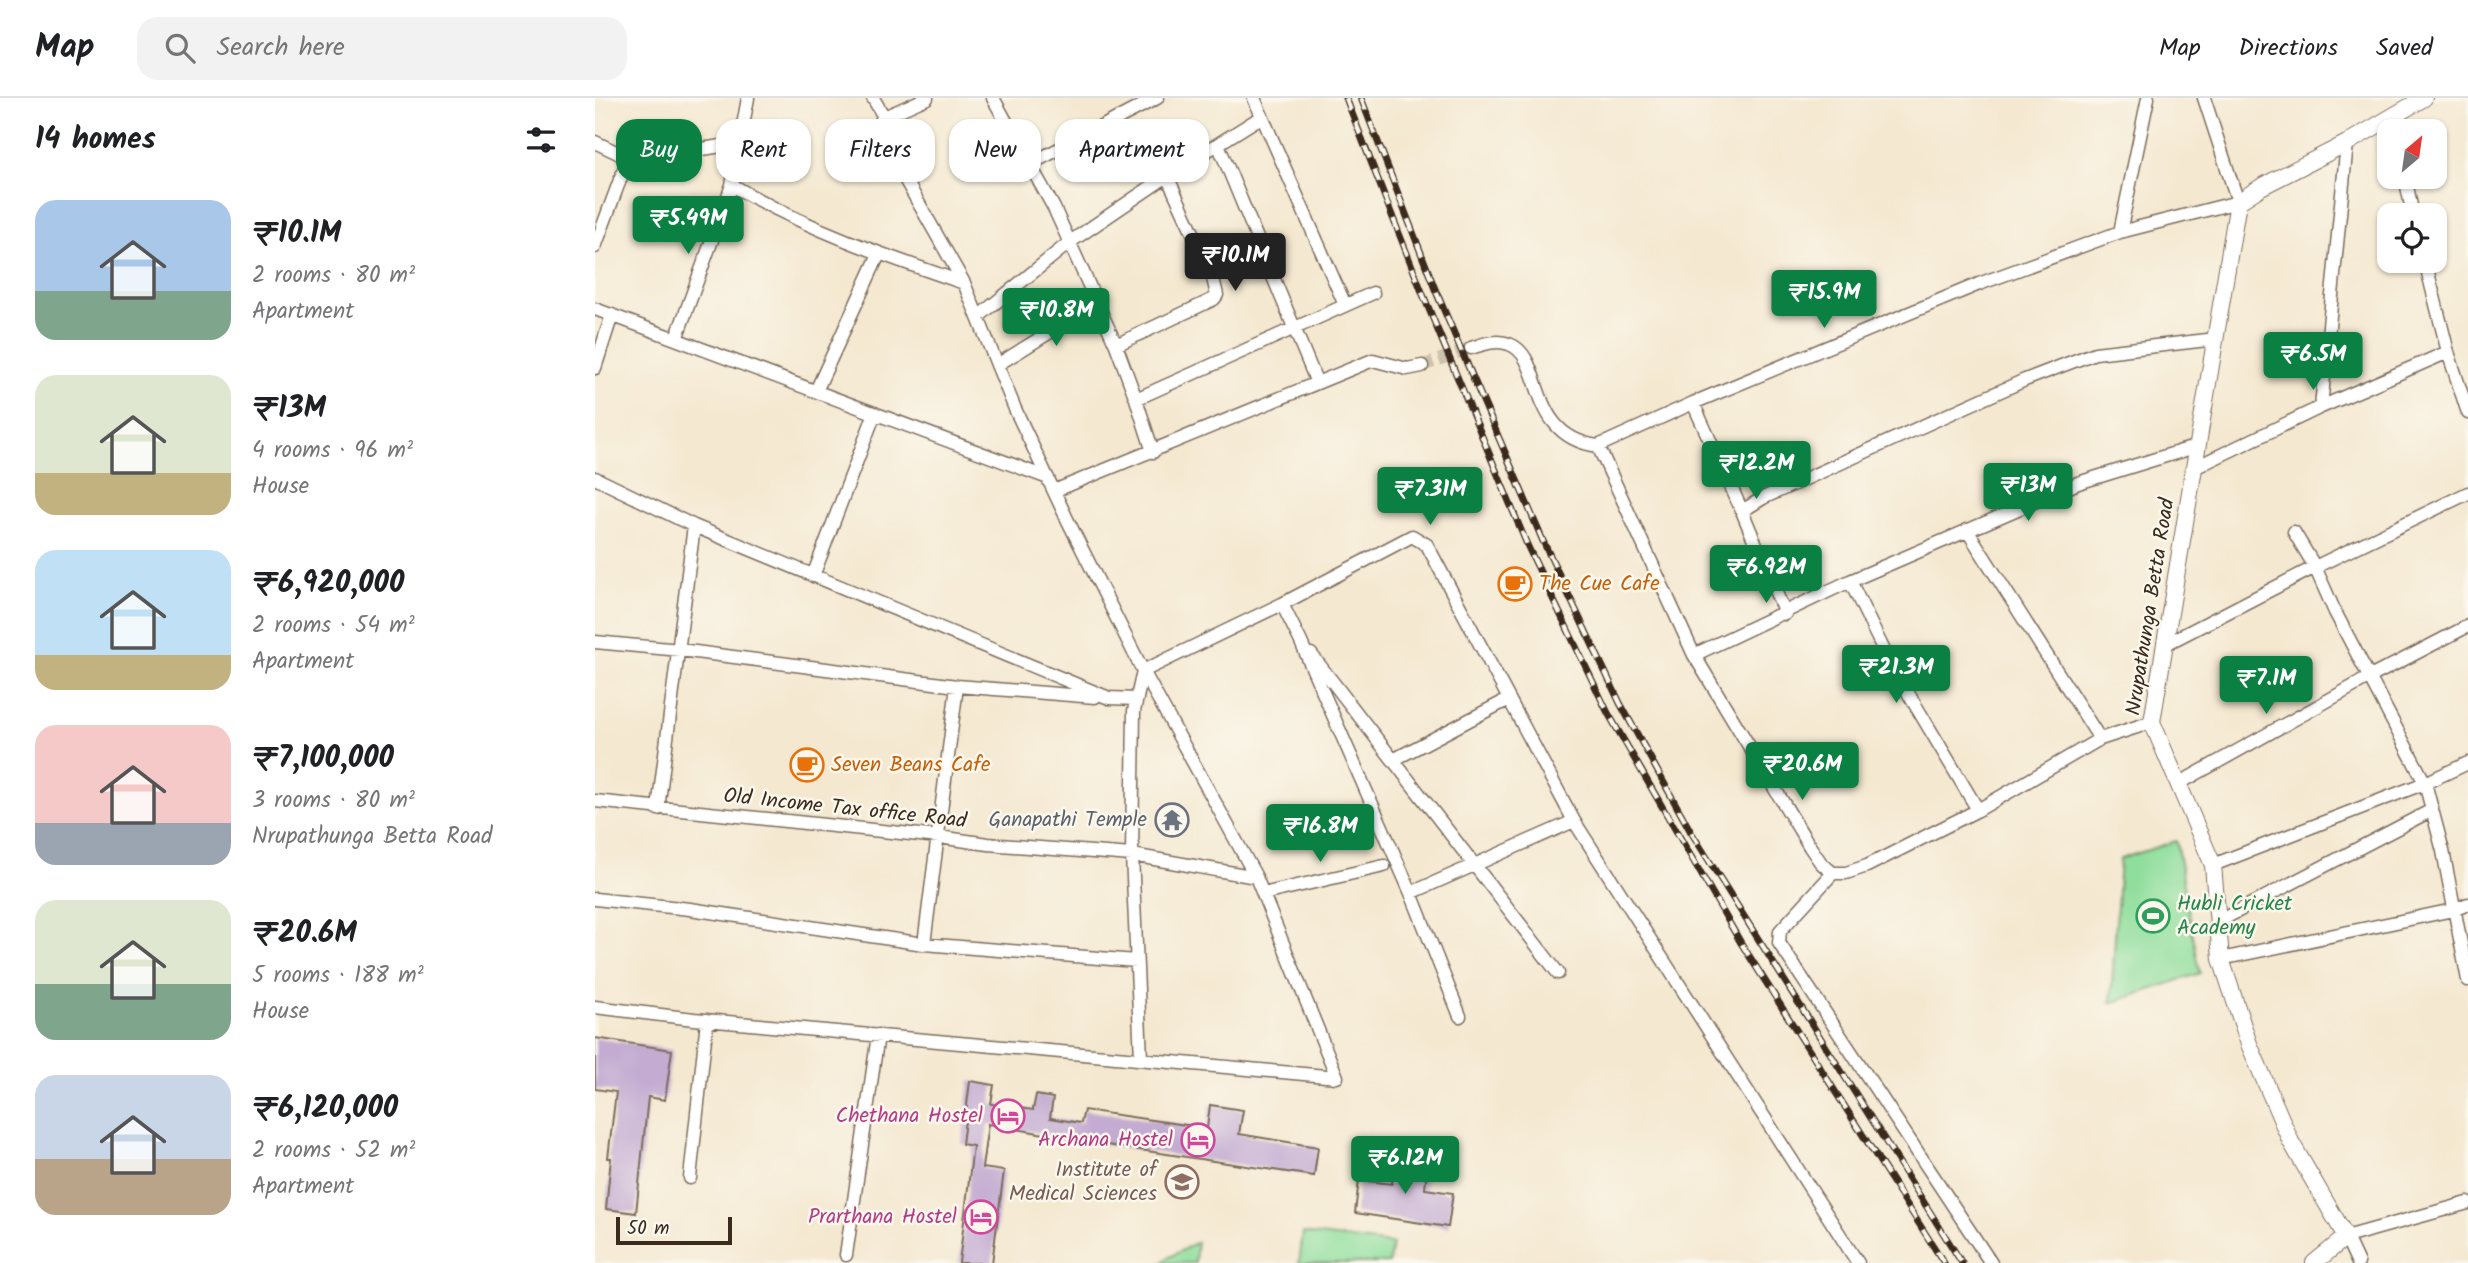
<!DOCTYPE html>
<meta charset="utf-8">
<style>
:root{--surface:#fff;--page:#f2f2f2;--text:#202124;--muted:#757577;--line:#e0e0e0;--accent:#0b8043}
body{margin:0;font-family:Kalam,sans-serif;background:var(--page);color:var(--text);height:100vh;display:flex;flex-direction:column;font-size:26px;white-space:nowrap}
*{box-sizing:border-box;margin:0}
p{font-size:23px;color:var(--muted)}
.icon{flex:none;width:38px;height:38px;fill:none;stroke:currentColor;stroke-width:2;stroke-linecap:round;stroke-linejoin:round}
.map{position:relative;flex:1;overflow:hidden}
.details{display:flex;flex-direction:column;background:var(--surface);width:595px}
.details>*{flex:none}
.guide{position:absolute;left:21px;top:21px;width:665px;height:63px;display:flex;gap:14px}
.needle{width:46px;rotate:29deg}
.buttons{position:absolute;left:1782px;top:21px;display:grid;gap:14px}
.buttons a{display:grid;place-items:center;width:70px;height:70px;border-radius:14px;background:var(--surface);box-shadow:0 2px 5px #0004;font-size:35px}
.scale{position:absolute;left:21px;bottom:18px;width:116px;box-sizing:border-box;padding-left:7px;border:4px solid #3b2a1e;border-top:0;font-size:19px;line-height:24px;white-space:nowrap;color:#3b2a1e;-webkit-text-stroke:5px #fbf7ec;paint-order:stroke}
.price{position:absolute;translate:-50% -60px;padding:0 16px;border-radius:7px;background:var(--accent);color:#fff;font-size:23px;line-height:46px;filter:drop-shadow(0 2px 4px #0008)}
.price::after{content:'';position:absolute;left:50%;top:42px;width:21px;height:16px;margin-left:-10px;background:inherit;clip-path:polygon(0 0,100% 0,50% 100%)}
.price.on{background:#222;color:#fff}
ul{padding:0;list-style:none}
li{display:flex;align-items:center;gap:21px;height:175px;padding:0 35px}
li span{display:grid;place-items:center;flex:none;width:196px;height:140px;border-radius:21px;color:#555}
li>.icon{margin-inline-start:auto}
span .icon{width:84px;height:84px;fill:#fffc;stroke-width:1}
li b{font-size:30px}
h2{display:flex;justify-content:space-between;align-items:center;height:84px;padding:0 35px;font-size:30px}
.tag{padding:0 24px;border-radius:21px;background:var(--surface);box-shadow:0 2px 5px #0004;font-size:24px;line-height:63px}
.tag.on{background:var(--accent);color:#fff}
header{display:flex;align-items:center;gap:42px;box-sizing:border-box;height:98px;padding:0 35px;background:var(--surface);border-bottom:2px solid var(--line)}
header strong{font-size:33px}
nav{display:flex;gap:38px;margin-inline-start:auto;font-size:24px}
.search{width:490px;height:63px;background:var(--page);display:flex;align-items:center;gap:18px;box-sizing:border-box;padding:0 24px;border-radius:21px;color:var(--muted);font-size:26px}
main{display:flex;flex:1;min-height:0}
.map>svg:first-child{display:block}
</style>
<header>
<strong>Map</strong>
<div class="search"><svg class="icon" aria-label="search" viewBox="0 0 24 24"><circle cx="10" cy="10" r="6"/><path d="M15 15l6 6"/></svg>Search here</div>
<nav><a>Map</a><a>Directions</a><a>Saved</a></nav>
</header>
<main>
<section class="details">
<h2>14 homes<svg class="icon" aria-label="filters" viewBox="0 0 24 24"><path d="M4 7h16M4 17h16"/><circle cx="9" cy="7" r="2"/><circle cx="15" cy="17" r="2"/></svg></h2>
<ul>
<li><span style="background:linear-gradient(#a9c7e8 65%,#7fa58c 0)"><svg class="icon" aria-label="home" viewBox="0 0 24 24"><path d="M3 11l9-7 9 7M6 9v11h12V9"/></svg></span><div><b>₹10.1M</b><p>2 rooms · 80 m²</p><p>Apartment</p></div></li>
<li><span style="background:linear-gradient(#dfe7d0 70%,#c2b280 0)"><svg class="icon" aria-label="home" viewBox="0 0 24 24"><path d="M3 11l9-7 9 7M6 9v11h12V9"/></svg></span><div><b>₹13M</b><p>4 rooms · 96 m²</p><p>House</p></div></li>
<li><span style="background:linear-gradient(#bfe0f5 75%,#c2b280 0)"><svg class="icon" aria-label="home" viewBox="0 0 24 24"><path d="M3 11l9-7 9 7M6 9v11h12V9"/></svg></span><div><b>₹6,920,000</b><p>2 rooms · 54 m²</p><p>Apartment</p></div></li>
<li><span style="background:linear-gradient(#f6c9c9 70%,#9aa5b1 0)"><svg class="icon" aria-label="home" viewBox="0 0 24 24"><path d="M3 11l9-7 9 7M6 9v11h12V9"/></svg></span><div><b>₹7,100,000</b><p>3 rooms · 80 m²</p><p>Nrupathunga Betta Road</p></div></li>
<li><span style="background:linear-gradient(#dfe7d0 60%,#7fa58c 0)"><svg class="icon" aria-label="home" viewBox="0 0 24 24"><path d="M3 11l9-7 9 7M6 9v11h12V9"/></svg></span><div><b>₹20.6M</b><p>5 rooms · 188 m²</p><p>House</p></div></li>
<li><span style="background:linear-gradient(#c9d6e8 60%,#b9a48a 0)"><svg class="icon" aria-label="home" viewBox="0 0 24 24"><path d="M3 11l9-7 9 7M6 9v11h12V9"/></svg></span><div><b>₹6,120,000</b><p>2 rooms · 52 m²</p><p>Apartment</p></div></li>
</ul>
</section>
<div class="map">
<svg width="1873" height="1165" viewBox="0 0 1873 1165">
<rect width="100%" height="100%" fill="#fbf7ec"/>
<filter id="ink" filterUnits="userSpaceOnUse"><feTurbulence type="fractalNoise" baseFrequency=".0143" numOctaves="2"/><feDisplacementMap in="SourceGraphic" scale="14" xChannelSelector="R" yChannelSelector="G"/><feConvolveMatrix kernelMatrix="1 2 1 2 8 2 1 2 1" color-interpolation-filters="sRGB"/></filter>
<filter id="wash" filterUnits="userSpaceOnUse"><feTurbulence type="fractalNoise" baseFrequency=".00686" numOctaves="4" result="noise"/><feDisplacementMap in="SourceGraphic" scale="28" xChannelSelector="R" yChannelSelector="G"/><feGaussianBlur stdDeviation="1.57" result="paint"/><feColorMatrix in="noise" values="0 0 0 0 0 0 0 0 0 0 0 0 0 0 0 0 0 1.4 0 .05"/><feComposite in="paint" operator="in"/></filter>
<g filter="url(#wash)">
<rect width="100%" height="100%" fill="#f4e8d0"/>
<path fill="#8fde9c" stroke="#65845d" stroke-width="2" d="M 1581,743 L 1605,875 L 1516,905 L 1525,761 Z
M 708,1135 L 797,1146 L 794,1165 L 704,1165 Z
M 602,1144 L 600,1165 L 567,1165 L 571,1161 Z"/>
<g id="blocks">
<path fill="#c3abd2" d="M 0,940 L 77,952 L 70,1002 L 53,999 L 41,1115 L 11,1111 L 16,1060 L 13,1060 L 21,994 L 0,991 Z
M 375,983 L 399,987 L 396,1006 L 438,1012 L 441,997 L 458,1000 L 455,1020 L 486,1025 L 489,1012 L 612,1030 L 615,1007 L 648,1012 L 644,1036 L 723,1049 L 719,1078 L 505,1046 L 393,1026 L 387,1070 L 409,1073 L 397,1165 L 364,1165 L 378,1048 L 367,1046 Z
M 800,1056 L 833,1061 L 830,1091 L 858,1095 L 853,1129 L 760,1115 L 764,1082 L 797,1086 Z"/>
</g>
</g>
<g filter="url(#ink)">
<use href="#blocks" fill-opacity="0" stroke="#7c6c5c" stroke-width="2"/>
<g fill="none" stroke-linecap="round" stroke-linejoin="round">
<path stroke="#cfc2ac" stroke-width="12" stroke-dasharray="12 6" stroke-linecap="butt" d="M 827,268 L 876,250"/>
<defs>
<path id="minor" d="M 153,0 L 137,87 C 209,130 290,158 369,185
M 278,0 L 289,19
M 332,0 L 289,19 L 281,30 L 369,185 L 420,311 L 472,421 L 548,573 L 539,613 L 537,757 L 546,960
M 398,0 L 459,110 L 521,247 L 541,301
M 659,0 L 750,207
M 0,44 L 25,56 L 32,63 L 0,149
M 623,46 L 722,285
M 32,63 L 145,45
M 435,66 L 562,0
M 1810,79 L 1818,117
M 1525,134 L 1553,0
M 1830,163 L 1853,254 L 1873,315
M 0,211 L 453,380
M 383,219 L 475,144 L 572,78 L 666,19
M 81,241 L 137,87
M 521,247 L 619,201 L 622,197 L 617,176 L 572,78
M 876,250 C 888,246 902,241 914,246 C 951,259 930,338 1003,348 L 1098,305 L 1384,186 L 1525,134 L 1643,104 L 1609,0
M 402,267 L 502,205
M 0,270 L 17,217
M 221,293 L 284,156
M 1098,305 L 1147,413 L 1190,516
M 1726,309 L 1752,45
M 1003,348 L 1099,557 L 1215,749 L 1226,765 L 1238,775 L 1251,775 L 1272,768 L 1383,712 L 1505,641 L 1557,624
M 558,354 L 541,301 L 778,195
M 1599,370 L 1726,309 L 1853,254
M 0,380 L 99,428 L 514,600 L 542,601
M 459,393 L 778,262 L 812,271 L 827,268
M 1147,413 L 1168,400 L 1430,282 L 1500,255 L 1621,241
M 1372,432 L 1505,641
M 1699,434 L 1720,469 L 1740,514 L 1830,685 L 1848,753 L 1873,882
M 218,478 L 280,315
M 1255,483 L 1294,563 L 1383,712
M 687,506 L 705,542 L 816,795 L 979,723
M 0,544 L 85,552 L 362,588 L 500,599
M 1569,547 L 1720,469 L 1873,395
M 716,556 L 963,875
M 1099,557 L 1255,483 L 1483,385 L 1603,348
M 800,661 L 914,601
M 1583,686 L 1775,579 L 1873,528
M 0,703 L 344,739 L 393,746 L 537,757 L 661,779
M 63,711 L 99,428
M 1618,767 L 1830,685 L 1873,665
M 1238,775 L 1185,833 L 1184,845 L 1396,1165
M 816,795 L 865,918
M 668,796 L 789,768
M 0,801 L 95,811 L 329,846 L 541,863
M 1624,823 L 1837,712
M 329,846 L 362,588
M 1626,861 L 1858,812 L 1873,806
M 0,909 L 99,921 L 742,979 L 661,779 L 548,573 L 687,506 L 817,438 L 832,447 L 979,723 L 1263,1165
M 95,1080 L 112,922
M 251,1157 L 283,937
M 1763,1165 L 1751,1139 L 1873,1105"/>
<path id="tertiary" d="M 1719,1165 L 1751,1139 L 1696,1044 L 1654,946 L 1626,861 L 1618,767 L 1557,624 L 1643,104 L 1666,89 L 1752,45 L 1829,0"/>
</defs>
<use href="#minor" stroke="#7c6c5c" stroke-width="15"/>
<use href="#tertiary" stroke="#7c6c5c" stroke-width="18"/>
<use href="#minor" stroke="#fff" stroke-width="12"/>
<use href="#tertiary" stroke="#fff" stroke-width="16"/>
<defs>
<path id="rail" d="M 751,0 L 829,199 L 933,449 L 1013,615 L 1146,845 L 1349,1165
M 766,0 L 840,191 L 948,443 L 1025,605 L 1096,734 L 1367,1165"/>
</defs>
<use href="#rail" stroke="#3b2a1e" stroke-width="7"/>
<use href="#rail" stroke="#fbf7ec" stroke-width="4.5" stroke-dasharray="13" stroke-linecap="butt"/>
</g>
</g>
<defs>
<symbol id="cafe-ring" viewBox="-11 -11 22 22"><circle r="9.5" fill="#fbf7ec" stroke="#e8710a" stroke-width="1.5"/><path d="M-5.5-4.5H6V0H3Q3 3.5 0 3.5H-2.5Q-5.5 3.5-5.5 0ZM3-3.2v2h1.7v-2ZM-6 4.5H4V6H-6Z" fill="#e8710a"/></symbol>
<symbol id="temple-ring" viewBox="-11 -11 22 22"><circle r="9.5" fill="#fbf7ec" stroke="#6b7280" stroke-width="1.5"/><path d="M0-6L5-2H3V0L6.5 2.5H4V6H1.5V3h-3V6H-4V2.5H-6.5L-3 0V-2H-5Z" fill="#6b7280"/></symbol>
<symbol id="stadium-ring" viewBox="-11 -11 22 22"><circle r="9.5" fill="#fbf7ec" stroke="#2e9e5b" stroke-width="1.5"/><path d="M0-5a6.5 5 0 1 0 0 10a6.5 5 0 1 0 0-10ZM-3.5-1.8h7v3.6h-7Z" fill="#2e9e5b"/></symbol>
<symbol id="hotel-ring" viewBox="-11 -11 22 22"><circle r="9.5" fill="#fbf7ec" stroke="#d1479c" stroke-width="1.5"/><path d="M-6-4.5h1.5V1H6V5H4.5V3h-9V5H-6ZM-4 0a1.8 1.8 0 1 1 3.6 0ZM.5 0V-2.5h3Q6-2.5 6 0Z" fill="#d1479c"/></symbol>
<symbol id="university-ring" viewBox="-11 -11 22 22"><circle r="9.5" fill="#fbf7ec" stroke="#8d6e63" stroke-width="1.5"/><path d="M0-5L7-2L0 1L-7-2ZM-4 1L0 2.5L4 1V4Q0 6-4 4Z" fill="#8d6e63"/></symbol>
</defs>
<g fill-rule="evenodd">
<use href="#cafe-ring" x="901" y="467" width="38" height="38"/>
<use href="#cafe-ring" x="193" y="648" width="38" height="38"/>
<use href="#temple-ring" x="558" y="703" width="38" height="38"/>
<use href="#stadium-ring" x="1539" y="799" width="38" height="38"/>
<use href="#hotel-ring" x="394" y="999" width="38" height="38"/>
<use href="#hotel-ring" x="584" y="1023" width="38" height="38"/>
<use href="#university-ring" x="568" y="1065" width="38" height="38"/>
<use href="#hotel-ring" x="367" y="1100" width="38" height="38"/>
</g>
<g text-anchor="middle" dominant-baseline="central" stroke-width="5" stroke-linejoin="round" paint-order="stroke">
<g font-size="21" fill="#c56008" stroke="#fbf7ec" text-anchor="start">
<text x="944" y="486">The Cue Cafe</text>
<text x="236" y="667">Seven Beans Cafe</text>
</g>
<g font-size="21" fill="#3b2a1e" stroke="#fbf7ec">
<text transform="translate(1556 509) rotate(-81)">Nrupathunga Betta Road</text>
<text transform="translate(250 711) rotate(6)">Old Income Tax office Road</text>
</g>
<g font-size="21" fill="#5b616d" stroke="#fbf7ec" text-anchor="end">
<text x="552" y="722">Ganapathi Temple</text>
</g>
<g font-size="21" fill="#27864d" stroke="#fbf7ec" text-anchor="start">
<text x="1582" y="806">Hubli Cricket<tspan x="1582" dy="24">Academy</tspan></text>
</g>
<g font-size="21" fill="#b23c85" stroke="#fbf7ec" text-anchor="end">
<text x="388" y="1018">Chethana Hostel</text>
<text x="578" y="1042">Archana Hostel</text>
<text x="362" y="1119">Prarthana Hostel</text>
</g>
<g font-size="21" fill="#785e54" stroke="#fbf7ec" text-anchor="end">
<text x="562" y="1072">Institute of<tspan x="562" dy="24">Medical Sciences</tspan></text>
</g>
</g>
</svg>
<div class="buttons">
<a><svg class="needle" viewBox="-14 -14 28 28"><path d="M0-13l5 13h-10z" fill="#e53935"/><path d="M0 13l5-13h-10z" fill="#757577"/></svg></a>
<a><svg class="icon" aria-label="locate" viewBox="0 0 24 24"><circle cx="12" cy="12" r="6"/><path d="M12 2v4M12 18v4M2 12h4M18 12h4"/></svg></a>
</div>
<div class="scale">50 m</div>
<b class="price" style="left:93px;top:158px">₹5.49M</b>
<b class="price on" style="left:640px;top:195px">₹10.1M</b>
<b class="price" style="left:1229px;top:232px">₹15.9M</b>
<b class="price" style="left:461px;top:250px">₹10.8M</b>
<b class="price" style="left:1718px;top:294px">₹6.5M</b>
<b class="price" style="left:1161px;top:403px">₹12.2M</b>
<b class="price" style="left:1433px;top:425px">₹13M</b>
<b class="price" style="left:835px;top:429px">₹7.31M</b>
<b class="price" style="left:1171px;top:507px">₹6.92M</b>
<b class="price" style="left:1301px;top:607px">₹21.3M</b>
<b class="price" style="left:1671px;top:618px">₹7.1M</b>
<b class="price" style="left:1207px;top:704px">₹20.6M</b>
<b class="price" style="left:725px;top:766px">₹16.8M</b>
<b class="price" style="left:810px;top:1098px">₹6.12M</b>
<div class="guide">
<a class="tag on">Buy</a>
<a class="tag">Rent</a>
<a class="tag">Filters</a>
<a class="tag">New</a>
<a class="tag">Apartment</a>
</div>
</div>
</main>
